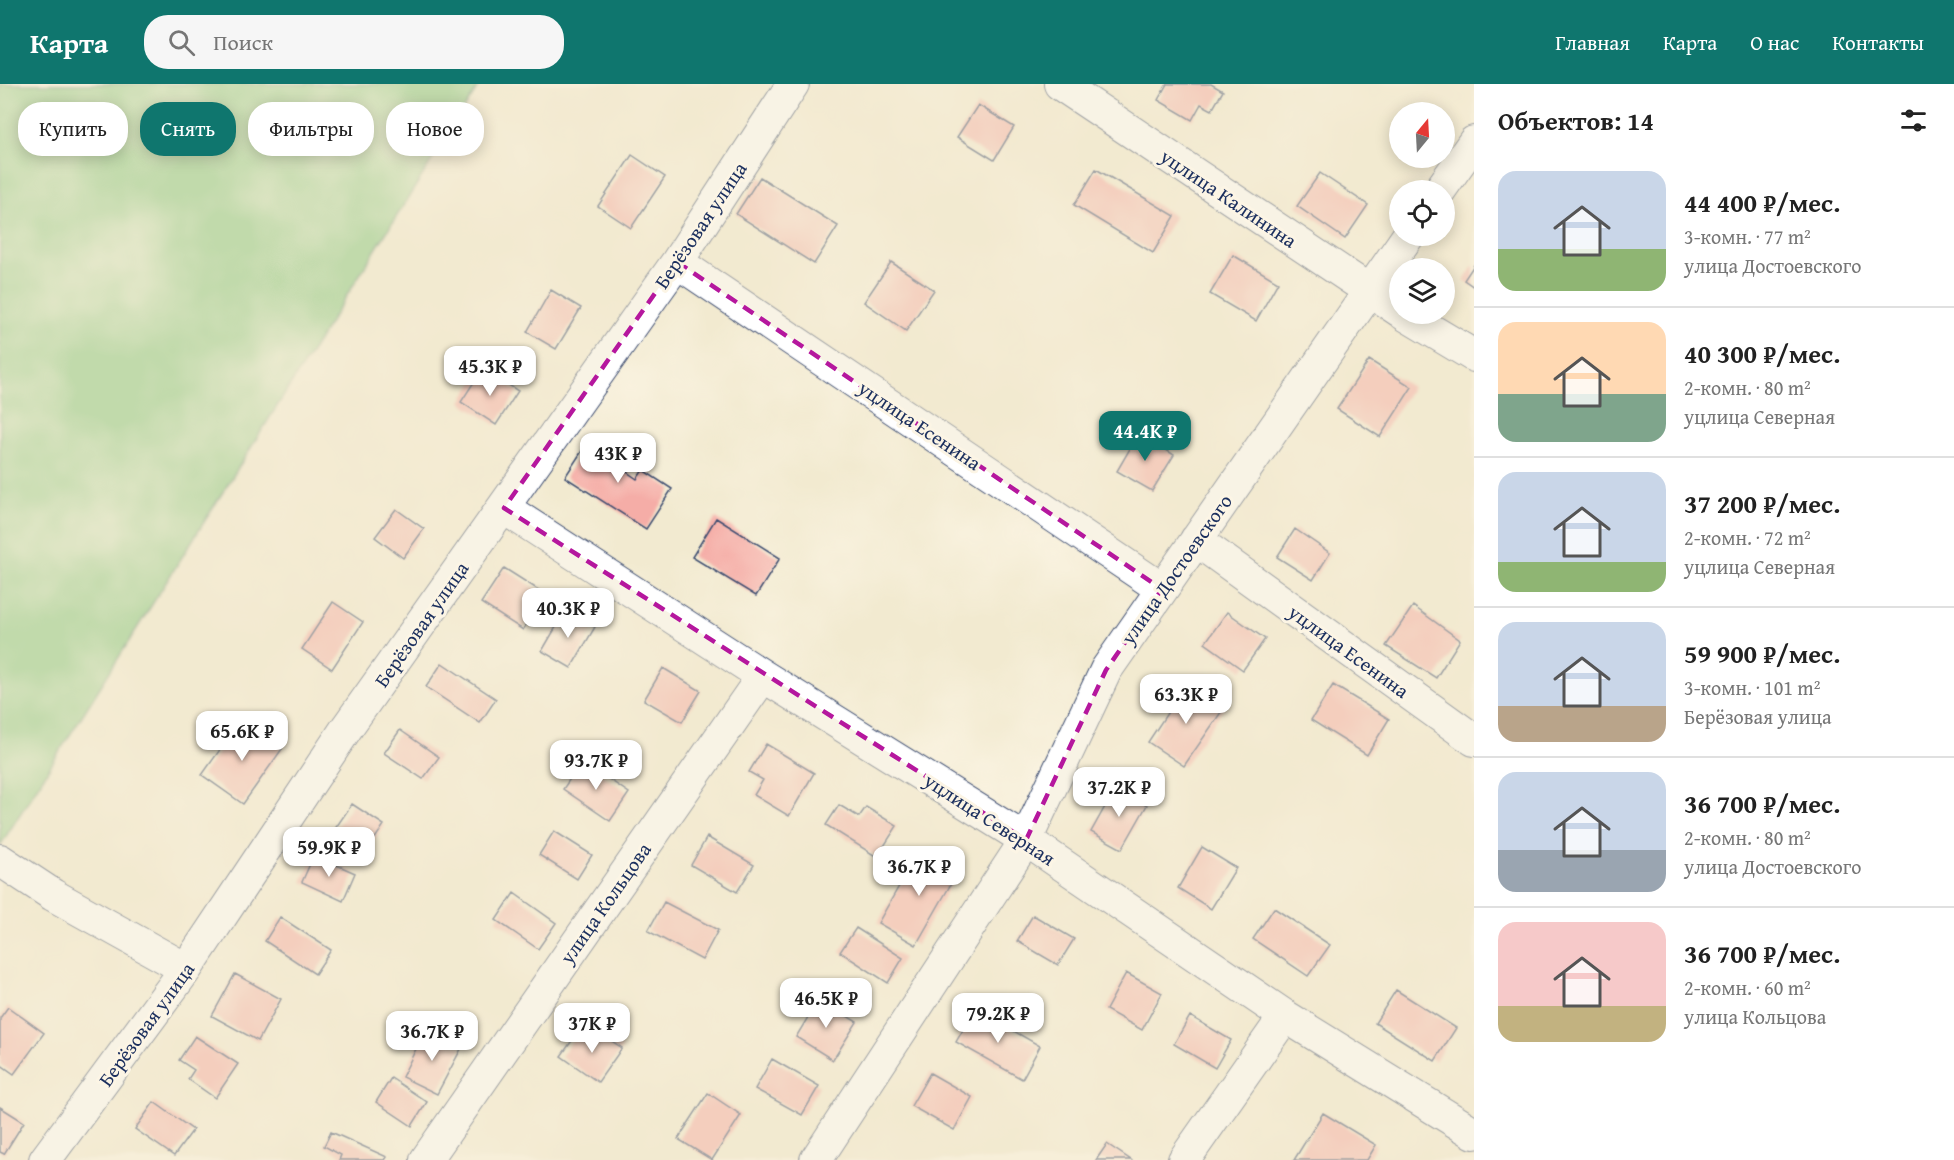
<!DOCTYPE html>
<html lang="ru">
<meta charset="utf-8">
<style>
:root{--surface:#fff;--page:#f6f6f6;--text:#222;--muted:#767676;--line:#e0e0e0;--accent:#0f766e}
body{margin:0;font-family:"Gentium Book Plus",serif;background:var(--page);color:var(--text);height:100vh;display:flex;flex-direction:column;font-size:22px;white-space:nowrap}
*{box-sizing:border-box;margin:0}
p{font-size:20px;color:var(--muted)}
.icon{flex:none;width:33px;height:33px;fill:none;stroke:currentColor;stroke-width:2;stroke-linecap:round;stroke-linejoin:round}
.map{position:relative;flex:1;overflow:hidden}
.side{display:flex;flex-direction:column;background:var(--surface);width:480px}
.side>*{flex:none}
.banner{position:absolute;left:18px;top:18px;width:570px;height:54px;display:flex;gap:12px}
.needle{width:39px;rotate:18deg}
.buttons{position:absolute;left:1389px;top:18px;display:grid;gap:12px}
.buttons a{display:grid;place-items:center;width:66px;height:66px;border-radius:50%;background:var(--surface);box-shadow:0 3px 15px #0003;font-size:30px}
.price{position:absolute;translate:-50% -51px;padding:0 14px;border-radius:12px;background:#fff;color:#222;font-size:20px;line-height:39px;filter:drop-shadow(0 2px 3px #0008)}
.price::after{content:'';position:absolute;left:50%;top:36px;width:18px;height:14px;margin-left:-9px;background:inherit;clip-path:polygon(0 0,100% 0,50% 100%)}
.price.active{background:var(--accent);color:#fff}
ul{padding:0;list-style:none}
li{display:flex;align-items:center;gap:18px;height:150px;padding:0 24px}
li+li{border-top:2px solid var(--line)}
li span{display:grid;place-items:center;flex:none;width:168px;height:120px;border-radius:18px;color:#555}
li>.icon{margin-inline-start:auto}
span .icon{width:72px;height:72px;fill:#fffc;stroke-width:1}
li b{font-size:26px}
h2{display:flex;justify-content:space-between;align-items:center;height:72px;padding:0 24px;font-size:26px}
.tag{padding:0 21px;border-radius:24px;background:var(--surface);box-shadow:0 3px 15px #0003;font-size:21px;line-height:54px}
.tag.active{background:var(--accent);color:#fff}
header{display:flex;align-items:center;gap:36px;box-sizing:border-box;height:84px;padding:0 30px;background:var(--accent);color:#fff}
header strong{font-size:28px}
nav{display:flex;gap:33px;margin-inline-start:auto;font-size:21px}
.search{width:420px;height:54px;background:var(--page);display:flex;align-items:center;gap:15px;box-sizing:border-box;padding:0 21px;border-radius:24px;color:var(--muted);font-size:22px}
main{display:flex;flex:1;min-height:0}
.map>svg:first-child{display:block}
</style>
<header>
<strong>Карта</strong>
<div class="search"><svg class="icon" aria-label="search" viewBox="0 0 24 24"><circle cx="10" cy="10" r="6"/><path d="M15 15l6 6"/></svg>Поиск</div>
<nav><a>Главная</a><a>Карта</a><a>О нас</a><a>Контакты</a></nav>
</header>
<main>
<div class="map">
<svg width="1474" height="1076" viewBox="0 0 1474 1076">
<rect width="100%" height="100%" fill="#fcf5e5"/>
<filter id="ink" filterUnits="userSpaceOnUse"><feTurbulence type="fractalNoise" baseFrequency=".0167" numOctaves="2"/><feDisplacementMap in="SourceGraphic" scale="12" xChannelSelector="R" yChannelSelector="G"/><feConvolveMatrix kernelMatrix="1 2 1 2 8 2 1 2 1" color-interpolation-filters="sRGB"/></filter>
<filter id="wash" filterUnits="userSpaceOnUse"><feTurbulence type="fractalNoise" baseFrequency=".008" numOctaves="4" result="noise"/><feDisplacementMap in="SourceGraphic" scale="24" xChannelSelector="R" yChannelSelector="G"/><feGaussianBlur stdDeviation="1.35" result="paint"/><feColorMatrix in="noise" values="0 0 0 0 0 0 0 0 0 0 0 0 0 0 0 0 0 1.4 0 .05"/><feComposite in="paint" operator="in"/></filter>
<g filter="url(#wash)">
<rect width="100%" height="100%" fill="#f2ead0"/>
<path fill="#85c77f" stroke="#507b6e" stroke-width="1.5" d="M 0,0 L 480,0 L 0,762 Z"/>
<g id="blocks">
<path fill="#f5ada7" d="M 1167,0 L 1211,0 L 1223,7 L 1212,26 L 1201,20 L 1192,36 L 1158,16 Z
M 978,21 L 1014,43 L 994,76 L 957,53 Z
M 632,71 L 665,93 L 631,144 L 598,122 Z
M 1096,85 L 1175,132 L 1153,169 L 1074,121 Z
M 1320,89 L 1368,121 L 1345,155 L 1297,122 Z
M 760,93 L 838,142 L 814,180 L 736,130 Z
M 1233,171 L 1278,198 L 1256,237 L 1210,210 Z
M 891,178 L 934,206 L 906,247 L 864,218 Z
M 1474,181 L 1474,203 L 1464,196 Z
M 551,206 L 581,224 L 556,265 L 527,248 Z
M 1369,276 L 1412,303 L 1380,353 L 1337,325 Z
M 483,284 L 518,307 L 496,341 L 461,318 Z
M 1139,349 L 1174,371 L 1152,407 L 1117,387 Z
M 591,353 L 613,367 L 608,375 L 637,395 L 643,386 L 672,405 L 646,445 L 565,393 Z
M 396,425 L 424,445 L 403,474 L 375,453 Z
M 716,434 L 780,474 L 756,512 L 692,473 Z
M 1295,445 L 1330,469 L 1313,496 L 1277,473 Z
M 504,484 L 545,510 L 523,546 L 481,519 Z
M 333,518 L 363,538 L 332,585 L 302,565 Z
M 1413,522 L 1460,556 L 1436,594 L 1386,562 Z
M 566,526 L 595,543 L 571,584 L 542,567 Z
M 1227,528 L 1265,555 L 1243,586 L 1205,559 Z
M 442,579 L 496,615 L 480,639 L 426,603 Z
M 663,584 L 701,607 L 682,638 L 644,616 Z
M 1187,599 L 1224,624 L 1184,682 L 1148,658 Z
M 1333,601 L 1389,635 L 1367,671 L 1311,636 Z
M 241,636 L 282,665 L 243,720 L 202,691 Z
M 400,646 L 439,673 L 423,695 L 384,669 Z
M 766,660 L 814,689 L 789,732 L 754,711 L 763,696 L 749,688 Z
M 582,677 L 629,709 L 610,737 L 563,705 Z
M 1116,703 L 1147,721 L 1122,765 L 1091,748 Z
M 352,720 L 384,741 L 362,774 L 330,752 Z
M 839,721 L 859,733 L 866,723 L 897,742 L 877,773 L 826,741 Z
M 554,747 L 592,771 L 577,795 L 539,771 Z
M 707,753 L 754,781 L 737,808 L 691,781 Z
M 1202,763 L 1236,784 L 1211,825 L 1178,804 Z
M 931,766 L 960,784 L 916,861 L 878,839 L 914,776 L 922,780 Z
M 314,771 L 355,789 L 343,817 L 302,798 Z
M 514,809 L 556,839 L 538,865 L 496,836 Z
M 664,818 L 718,846 L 702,876 L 648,847 Z
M 1274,824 L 1330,861 L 1308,892 L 1253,855 Z
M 1033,831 L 1074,855 L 1058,881 L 1017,857 Z
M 280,833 L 331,866 L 315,890 L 265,857 Z
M 856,844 L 903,874 L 888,899 L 840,868 Z
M 1126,889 L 1162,909 L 1142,946 L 1106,926 Z
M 235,890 L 281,915 L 258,957 L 212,932 Z
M 1396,906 L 1456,944 L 1435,977 L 1375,939 Z
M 819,915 L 857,938 L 833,976 L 796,953 Z
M 8,923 L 44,949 L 14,990 L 0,980 L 0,934 Z
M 975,925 L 1040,962 L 1022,995 L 956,958 Z
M 1190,932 L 1231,956 L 1215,984 L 1174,960 Z
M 581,944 L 593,953 L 597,947 L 622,964 L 598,998 L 561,972 Z
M 426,945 L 462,963 L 437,1010 L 402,993 Z
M 195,952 L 238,980 L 215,1014 L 188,995 L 194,986 L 179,976 Z
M 772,975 L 819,1002 L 802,1031 L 755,1005 Z
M 930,989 L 972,1013 L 954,1046 L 911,1022 Z
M 391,994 L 427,1018 L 412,1042 L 376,1018 Z
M 708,1009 L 741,1031 L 712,1076 L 678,1055 Z
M 154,1018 L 193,1046 L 174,1072 L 135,1045 Z
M 0,1023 L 24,1038 L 4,1070 L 0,1068 Z
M 1323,1029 L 1376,1061 L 1367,1076 L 1294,1076 Z
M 331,1048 L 387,1073 L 385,1076 L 339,1076 L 341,1071 L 324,1062 Z
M 1107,1060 L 1131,1076 L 1096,1076 Z"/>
</g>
</g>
<g filter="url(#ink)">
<use href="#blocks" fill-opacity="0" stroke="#3b4b6f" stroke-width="1.5"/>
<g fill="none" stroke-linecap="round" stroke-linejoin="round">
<defs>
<path id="minor" d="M 1060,0 L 1400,227
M 1440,106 L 1474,58
M 677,178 L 1162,505
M 1404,230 L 1474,272
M 504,424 L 763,592 L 1026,756 L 1285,932 L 1474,1049
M 1196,456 L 1474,656
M 0,776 L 53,811 L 186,885
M 45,1076 L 186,885 L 348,642 L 677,178 L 793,0
M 426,1076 L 763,592
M 816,1076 L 1026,756 L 1106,586 L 1408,152
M 1184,1076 L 1285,932"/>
</defs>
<use href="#minor" stroke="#3b4b6f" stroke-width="34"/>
<use href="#minor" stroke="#fff" stroke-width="32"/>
</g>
</g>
<path d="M0 0H1474V1076H0ZM 677,178 L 1162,505 L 1106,586 L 1026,756 L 504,424 Z" fill="#f2ead0" fill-opacity=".55" fill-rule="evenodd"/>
<path fill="none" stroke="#b5179e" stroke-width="4.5" stroke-dasharray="12 8" stroke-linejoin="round" d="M 677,178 L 1162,505 L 1106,586 L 1026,756 L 504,424 Z"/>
<g text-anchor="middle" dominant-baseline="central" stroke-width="6" stroke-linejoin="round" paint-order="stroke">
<g font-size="20" fill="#1b2f5e" stroke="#fcf5e5">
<text transform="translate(1229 114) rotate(34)">уцлица Калинина</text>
<text transform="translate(700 141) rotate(-56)">Берёзовая улица</text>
<text transform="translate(920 341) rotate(34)">уцлица Есенина</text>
<text transform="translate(1176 485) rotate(-55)">улица Достоевского</text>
<text transform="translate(421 540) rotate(-55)">Берёзовая улица</text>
<text transform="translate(1349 567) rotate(36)">уцлица Есенина</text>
<text transform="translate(990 735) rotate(33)">уцлица Северная</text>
<text transform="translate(605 819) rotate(-55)">улица Кольцова</text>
<text transform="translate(146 940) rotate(-54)">Берёзовая улица</text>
</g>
</g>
</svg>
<div class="buttons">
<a><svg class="needle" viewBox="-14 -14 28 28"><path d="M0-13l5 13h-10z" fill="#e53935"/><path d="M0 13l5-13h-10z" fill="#767676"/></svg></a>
<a><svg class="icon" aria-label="locate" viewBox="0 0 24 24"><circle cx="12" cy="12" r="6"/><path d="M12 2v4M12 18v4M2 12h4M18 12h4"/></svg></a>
<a><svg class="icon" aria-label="layers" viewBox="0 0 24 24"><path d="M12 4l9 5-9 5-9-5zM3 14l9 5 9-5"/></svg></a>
</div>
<b class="price" style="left:490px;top:313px">45.3K ₽</b>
<b class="price active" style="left:1145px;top:378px">44.4K ₽</b>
<b class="price" style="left:618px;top:400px">43K ₽</b>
<b class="price" style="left:568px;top:555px">40.3K ₽</b>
<b class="price" style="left:1186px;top:641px">63.3K ₽</b>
<b class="price" style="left:242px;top:678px">65.6K ₽</b>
<b class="price" style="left:596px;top:707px">93.7K ₽</b>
<b class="price" style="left:1119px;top:734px">37.2K ₽</b>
<b class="price" style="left:329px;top:794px">59.9K ₽</b>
<b class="price" style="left:919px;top:813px">36.7K ₽</b>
<b class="price" style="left:826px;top:945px">46.5K ₽</b>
<b class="price" style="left:998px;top:960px">79.2K ₽</b>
<b class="price" style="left:592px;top:970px">37K ₽</b>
<b class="price" style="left:432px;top:978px">36.7K ₽</b>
<div class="banner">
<a class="tag">Купить</a>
<a class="tag active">Снять</a>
<a class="tag">Фильтры</a>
<a class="tag">Новое</a>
</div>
</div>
<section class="side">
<h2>Объектов: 14<svg class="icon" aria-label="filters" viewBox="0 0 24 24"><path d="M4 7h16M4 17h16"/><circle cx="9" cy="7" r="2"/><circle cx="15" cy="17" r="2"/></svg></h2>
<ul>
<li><span style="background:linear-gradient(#c9d6e8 65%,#8fb573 0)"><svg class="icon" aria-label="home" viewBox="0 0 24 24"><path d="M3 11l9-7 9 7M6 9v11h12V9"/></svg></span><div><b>44 400 ₽/мес.</b><p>3-комн. · 77 m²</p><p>улица Достоевского</p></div></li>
<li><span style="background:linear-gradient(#ffd9b3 60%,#7fa58c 0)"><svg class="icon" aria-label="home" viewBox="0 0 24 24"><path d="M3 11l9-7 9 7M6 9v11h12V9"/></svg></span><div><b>40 300 ₽/мес.</b><p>2-комн. · 80 m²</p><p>уцлица Северная</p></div></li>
<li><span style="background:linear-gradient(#c9d6e8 75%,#8fb573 0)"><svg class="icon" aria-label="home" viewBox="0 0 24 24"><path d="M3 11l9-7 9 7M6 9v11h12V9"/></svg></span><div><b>37 200 ₽/мес.</b><p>2-комн. · 72 m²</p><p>уцлица Северная</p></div></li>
<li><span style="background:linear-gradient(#c9d6e8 70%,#b9a48a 0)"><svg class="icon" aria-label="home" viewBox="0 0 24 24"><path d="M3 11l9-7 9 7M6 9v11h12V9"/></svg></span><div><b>59 900 ₽/мес.</b><p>3-комн. · 101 m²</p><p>Берёзовая улица</p></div></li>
<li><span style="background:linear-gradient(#c9d6e8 65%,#9aa5b1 0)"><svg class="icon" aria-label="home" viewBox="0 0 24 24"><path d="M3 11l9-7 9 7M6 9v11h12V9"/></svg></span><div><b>36 700 ₽/мес.</b><p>2-комн. · 80 m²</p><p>улица Достоевского</p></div></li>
<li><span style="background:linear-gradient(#f6c9c9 70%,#c2b280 0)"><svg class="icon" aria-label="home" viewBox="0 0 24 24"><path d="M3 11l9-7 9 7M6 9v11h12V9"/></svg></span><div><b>36 700 ₽/мес.</b><p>2-комн. · 60 m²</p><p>улица Кольцова</p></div></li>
</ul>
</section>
</main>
